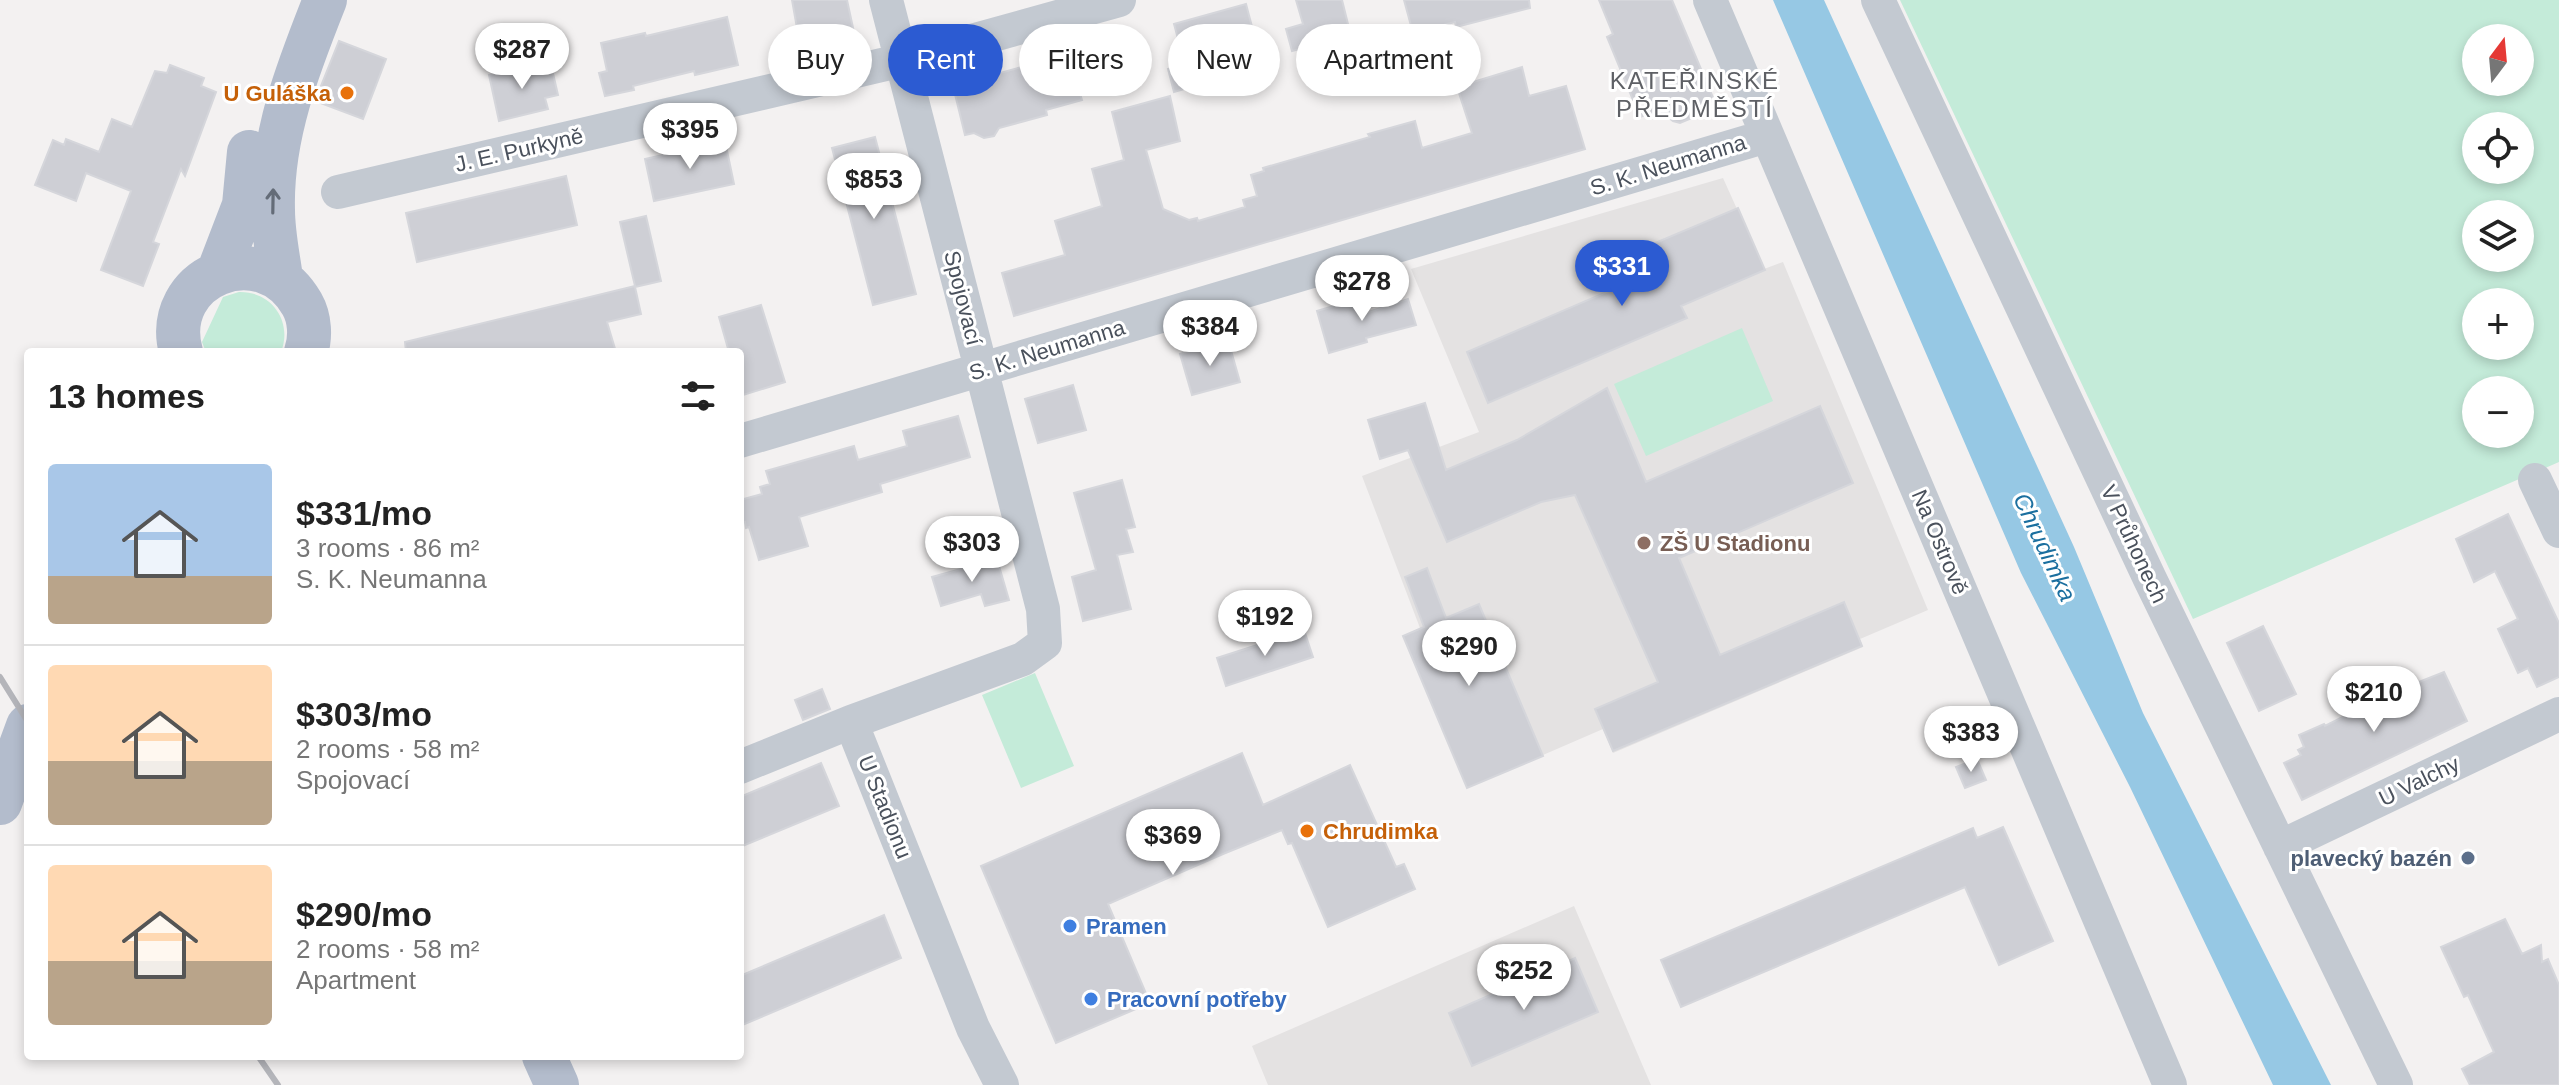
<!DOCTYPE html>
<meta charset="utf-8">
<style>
:root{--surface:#fff;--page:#f2f2f2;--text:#222;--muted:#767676;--line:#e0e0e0;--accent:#2c5bd2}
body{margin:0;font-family:Arial,sans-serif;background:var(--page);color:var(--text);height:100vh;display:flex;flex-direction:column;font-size:30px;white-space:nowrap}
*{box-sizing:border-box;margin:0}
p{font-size:26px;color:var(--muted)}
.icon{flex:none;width:44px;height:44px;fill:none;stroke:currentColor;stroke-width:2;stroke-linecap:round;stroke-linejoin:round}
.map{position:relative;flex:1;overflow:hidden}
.panel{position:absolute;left:24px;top:348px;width:720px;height:712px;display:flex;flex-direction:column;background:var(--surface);border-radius:8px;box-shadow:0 4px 12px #0003}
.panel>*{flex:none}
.guide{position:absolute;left:768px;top:24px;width:760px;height:72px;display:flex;gap:16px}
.needle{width:52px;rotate:16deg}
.fabs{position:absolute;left:2462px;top:24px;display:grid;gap:16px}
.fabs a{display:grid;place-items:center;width:72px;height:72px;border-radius:50%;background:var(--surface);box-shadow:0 4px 12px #0003;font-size:40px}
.price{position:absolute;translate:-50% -68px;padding:0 18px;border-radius:28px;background:#fff;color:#222;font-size:26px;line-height:52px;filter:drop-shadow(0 2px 4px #0008)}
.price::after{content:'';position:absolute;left:50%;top:48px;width:24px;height:18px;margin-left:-12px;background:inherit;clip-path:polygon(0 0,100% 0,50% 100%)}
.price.current{background:var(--accent);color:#fff}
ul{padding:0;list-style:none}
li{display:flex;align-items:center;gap:24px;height:200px;padding:0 24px}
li+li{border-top:2px solid var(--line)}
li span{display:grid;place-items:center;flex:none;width:224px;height:160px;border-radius:8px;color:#555}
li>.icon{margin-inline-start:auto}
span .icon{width:96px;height:96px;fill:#fffc;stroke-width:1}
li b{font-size:34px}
h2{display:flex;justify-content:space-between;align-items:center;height:96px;padding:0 24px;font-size:34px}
.chip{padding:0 28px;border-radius:36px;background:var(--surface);box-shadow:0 4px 12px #0003;font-size:28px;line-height:72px}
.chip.current{background:var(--accent);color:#fff}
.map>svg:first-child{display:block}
</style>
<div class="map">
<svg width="2559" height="1085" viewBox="0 0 2559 1085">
<rect width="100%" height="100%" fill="#f3f1f1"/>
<path fill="#e4e2e2" d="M 1723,178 L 1764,269 L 1783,262 L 1928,610 L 1860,639 L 1863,647 L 1613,753 L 1603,729 L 1467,788 L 1403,636 L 1420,628 L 1362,476 L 1479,432 L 1411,269 Z
M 1574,906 L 1651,1085 L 1268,1085 L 1252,1046 Z"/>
<path fill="#c4ebd9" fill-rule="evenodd" d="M 1900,0 L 2559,0 L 2559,462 L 2193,619 ZM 2476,38 L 2520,38 L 2520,82 L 2476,82 ZM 2476,126 L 2520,126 L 2520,170 L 2476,170 ZM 2476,214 L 2520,214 L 2520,258 L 2476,258 ZM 2476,302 L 2520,302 L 2520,346 L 2476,346 ZM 2476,390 L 2520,390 L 2520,434 L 2476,434 Z
M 239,292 C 272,291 293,322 281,352 L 206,352 L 202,342 L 223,297 Z
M 1742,328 L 1773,401 L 1646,456 L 1614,384 Z
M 1035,673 L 1074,766 L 1021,788 L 982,695 Z"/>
<path fill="#96c8e4" d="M 1773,0 L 1824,0 L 2074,547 L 2143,713 L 2331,1085 L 2273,1085 L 2130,787 L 2021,573 Z"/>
<path fill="#cecfd5" stroke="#d5d6db" stroke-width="2" d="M 792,0 L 847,0 L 855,37 L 807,49 L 802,27 L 797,28 Z
M 1296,0 L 1342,0 L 1351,36 L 1292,51 L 1286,29 L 1303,24 Z
M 1404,0 L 1529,0 L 1530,8 L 1456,27 L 1455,22 L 1413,33 Z
M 1599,0 L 1672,0 L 1714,100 L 1701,106 L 1704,113 L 1680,123 L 1673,121 L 1659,110 L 1640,117 L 1607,37 L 1613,34 Z
M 1246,4 L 1255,38 L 1232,44 L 1239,73 L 1174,92 L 1168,69 L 1185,65 L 1174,24 Z
M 727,17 L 738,65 L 695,75 L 694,71 L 633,86 L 634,90 L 605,96 L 599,73 L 607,71 L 601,43 L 645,33 L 646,36 Z
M 339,41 L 386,59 L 363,119 L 315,101 Z
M 1068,54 L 1082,100 L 1046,110 L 1047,115 L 999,128 L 994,136 L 984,138 L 974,133 L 965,135 L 953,86 Z
M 538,63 L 540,72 L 552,69 L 558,95 L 545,98 L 548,109 L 499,121 L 489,75 Z
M 170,65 L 204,78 L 201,86 L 216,92 L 185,176 L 181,169 L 153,242 L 159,244 L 143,286 L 101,270 L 131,191 L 86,173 L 76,201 L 35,185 L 53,140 L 64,145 L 66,139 L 99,152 L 112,119 L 132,127 L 155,71 L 167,73 Z
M 1522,67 L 1529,96 L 1566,86 L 1585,149 L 1014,316 L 1002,273 L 1065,255 L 1055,221 L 1102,206 L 1092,169 L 1124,160 L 1112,112 L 1170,96 L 1180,141 L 1146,150 L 1163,209 L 1189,220 L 1197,218 L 1198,221 L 1245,207 L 1243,200 L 1257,196 L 1251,175 L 1264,171 L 1263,168 L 1370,137 L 1368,134 L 1415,121 L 1422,148 L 1472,133 L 1457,87 Z
M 875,137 L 916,294 L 873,305 L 832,148 Z
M 725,141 L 734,184 L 654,201 L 645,159 Z
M 566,176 L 577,225 L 417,262 L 406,213 Z
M 1738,208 L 1765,270 L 1681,306 L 1687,318 L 1488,403 L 1467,352 L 1665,267 L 1655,243 Z
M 646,216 L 661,281 L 635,287 L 641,314 L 607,322 L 616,352 L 406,352 L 405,342 L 635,286 L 620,222 Z
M 1408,299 L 1416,325 L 1366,338 L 1367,342 L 1329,353 L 1317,311 L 1354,300 L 1359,315 Z
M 761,305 L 785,382 L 740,396 L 740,352 L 729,352 L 719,317 Z
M 1228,340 L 1240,382 L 1192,395 L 1180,354 Z
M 1073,385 L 1086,430 L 1038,443 L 1025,399 Z
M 1607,388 L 1646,482 L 1820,406 L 1853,483 L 1679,558 L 1720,655 L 1844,602 L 1862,646 L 1613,751 L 1595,709 L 1658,682 L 1575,495 L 1541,502 L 1447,542 L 1408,450 L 1380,459 L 1368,420 L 1425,403 L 1446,470 L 1517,440 Z
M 958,416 L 970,457 L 880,484 L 882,492 L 799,517 L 808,546 L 759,560 L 749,527 L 746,528 L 745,522 L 740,523 L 740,500 L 762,494 L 760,487 L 770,484 L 766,471 L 854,446 L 858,460 L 907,446 L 903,431 Z
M 1122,480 L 1135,527 L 1126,529 L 1133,552 L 1117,555 L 1131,609 L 1083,621 L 1072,577 L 1096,570 L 1074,493 Z
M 2508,514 L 2559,623 L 2559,677 L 2537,687 L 2528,668 L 2518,673 L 2498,629 L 2518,619 L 2495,571 L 2474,582 L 2456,539 Z
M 997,559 L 1009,600 L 985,606 L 981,594 L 941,606 L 932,577 Z
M 1427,568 L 1446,618 L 1479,604 L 1543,756 L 1467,788 L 1403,636 L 1424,627 L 1405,577 Z
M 2263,626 L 2296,694 L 2259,711 L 2227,643 Z
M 1304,630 L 1313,657 L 1226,686 L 1217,658 Z
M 2444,672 L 2467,721 L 2302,800 L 2284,763 L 2301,755 L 2298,750 L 2304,747 L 2299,735 L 2324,724 L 2325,726 L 2386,695 Z
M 822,689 L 830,709 L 803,720 L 795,700 Z
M 1242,753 L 1263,805 L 1350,765 L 1396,867 L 1404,864 L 1415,889 L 1328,927 L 1292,843 L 1288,844 L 1282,830 L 1223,854 L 1108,904 L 1150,1003 L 1056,1043 L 981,866 Z
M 1977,759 L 1986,780 L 1965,788 L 1956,767 Z
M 821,763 L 839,806 L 740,847 L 740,797 Z
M 2003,827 L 2053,941 L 1999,965 L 1965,887 L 1681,1007 L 1661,960 L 1973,828 L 1977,838 Z
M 884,915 L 901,958 L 740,1026 L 740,976 Z
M 2505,919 L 2522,954 L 2541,945 L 2542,962 L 2548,959 L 2559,985 L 2559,1085 L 2470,1085 L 2462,1069 L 2494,1052 L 2468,995 L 2464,997 L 2441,947 Z
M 1575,958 L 1598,1012 L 1472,1066 L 1449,1013 Z"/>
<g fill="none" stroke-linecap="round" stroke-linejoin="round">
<path stroke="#c3c9d1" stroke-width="34" d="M 886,0 L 1043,609 L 1045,643 L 1023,659 L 851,722 L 973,1028 L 1002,1085
M 1710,0 L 2170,1085
M 1878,0 L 2149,577 L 2396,1085
M 338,192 L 903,60 L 1119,0
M 740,441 L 1767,136
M 2535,480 L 2559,531
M 740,767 L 851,722
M 2280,847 L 2559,714"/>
<path stroke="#b3bccc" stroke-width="44" d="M 218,273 L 244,205 L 249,152
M 281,278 C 278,256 273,233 273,210 C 271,136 298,68 325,0
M 181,352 C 160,276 262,234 302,304 C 310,318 311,337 306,352
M 0,803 L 28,726
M 544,1056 L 557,1085"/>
<path stroke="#b4b5ba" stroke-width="6" d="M 0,677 L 28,722
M 258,1056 L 278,1085"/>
</g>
<defs><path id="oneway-shaft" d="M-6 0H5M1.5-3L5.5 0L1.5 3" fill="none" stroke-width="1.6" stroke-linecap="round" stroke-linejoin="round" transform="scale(2)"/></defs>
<use stroke="#646c78" href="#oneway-shaft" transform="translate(273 201) rotate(-89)"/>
<g fill="#e8710a" stroke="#fff" stroke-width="3">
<circle cx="347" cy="93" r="8"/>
<circle cx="1307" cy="831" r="8"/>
</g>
<circle fill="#8d6e63" stroke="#fff" stroke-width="3" cx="1644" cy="543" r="8"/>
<circle fill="#5c6f8a" stroke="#fff" stroke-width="3" cx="2468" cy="858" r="8"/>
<g fill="#3f7fe0" stroke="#fff" stroke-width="3">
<circle cx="1070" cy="926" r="8"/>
<circle cx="1091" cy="999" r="8"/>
</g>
<g text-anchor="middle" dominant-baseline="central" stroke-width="6" stroke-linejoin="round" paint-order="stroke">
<g font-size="22" font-weight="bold" fill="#c56008" stroke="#fff" text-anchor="end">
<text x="331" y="93">U Guláška</text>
<text x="1323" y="831" text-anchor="start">Chrudimka</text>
</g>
<g font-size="22" fill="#4a515c" stroke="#fff">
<text transform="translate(519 150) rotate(-13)">J. E. Purkyně</text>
<text transform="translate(1668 165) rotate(-17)">S. K. Neumanna</text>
<text transform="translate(963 298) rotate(76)">Spojovací</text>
<text transform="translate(1047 350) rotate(-17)">S. K. Neumanna</text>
<text transform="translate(1940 542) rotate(67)">Na Ostrově</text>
<text transform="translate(2134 544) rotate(65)">V Průhonech</text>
<text transform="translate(2419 781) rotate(-26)">U Valchy</text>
<text transform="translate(885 807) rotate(68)">U Stadionu</text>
</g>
<g font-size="22" font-weight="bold" fill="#785e54" stroke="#fff" text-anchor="start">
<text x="1660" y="543">ZŠ U Stadionu</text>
</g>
<g font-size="22" font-weight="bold" fill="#4e5e75" stroke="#fff" text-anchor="end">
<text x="2452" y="858">plavecký bazén</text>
</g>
<g font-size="22" font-weight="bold" fill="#366cbe" stroke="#fff" text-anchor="start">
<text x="1086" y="926">Pramen</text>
<text x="1107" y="999">Pracovní potřeby</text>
</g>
<g font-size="24" letter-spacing="2" fill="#5e6065" stroke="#fff">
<text x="1695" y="80">KATEŘINSKÉ<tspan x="1695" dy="28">PŘEDMĚSTÍ</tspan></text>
</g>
<g font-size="24" font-style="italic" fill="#1b6f9f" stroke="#fff">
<text transform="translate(2045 547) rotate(65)">Chrudimka</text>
</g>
</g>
</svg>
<div class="fabs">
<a><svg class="needle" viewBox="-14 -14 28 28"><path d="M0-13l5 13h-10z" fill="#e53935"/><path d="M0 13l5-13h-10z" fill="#767676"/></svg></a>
<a><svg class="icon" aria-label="locate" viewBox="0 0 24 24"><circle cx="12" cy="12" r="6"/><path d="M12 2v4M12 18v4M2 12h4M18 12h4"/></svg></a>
<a><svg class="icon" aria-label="layers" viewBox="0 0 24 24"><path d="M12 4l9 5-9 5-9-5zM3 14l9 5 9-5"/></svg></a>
<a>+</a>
<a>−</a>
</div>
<b class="price" style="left:522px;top:91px">$287</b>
<b class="price" style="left:690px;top:171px">$395</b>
<b class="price" style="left:874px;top:221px">$853</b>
<b class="price current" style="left:1622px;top:308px">$331</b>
<b class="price" style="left:1362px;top:323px">$278</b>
<b class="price" style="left:1210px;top:368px">$384</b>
<b class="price" style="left:972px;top:584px">$303</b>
<b class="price" style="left:1265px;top:658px">$192</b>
<b class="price" style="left:1469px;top:688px">$290</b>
<b class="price" style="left:2374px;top:734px">$210</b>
<b class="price" style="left:1971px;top:774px">$383</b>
<b class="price" style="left:1173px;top:877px">$369</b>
<b class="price" style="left:1524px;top:1012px">$252</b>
<div class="guide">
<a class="chip">Buy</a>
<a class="chip current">Rent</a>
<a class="chip">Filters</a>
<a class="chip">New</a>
<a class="chip">Apartment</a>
</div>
<section class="panel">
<h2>13 homes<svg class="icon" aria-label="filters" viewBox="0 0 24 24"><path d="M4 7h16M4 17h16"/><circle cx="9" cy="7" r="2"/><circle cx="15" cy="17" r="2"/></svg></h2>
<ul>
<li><span style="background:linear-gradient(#a9c7e8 70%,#b9a48a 0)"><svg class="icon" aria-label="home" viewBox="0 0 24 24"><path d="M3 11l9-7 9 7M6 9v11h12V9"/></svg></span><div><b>$331/mo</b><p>3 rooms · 86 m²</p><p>S. K. Neumanna</p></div></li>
<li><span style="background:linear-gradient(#ffd9b3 60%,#b9a48a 0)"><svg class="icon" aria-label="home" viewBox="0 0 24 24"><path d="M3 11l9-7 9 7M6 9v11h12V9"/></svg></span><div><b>$303/mo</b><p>2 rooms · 58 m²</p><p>Spojovací</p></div></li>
<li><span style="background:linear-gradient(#ffd9b3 60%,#b9a48a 0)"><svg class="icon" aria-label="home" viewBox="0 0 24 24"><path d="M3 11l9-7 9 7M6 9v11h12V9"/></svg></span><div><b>$290/mo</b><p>2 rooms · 58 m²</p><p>Apartment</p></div></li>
</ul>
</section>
</div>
